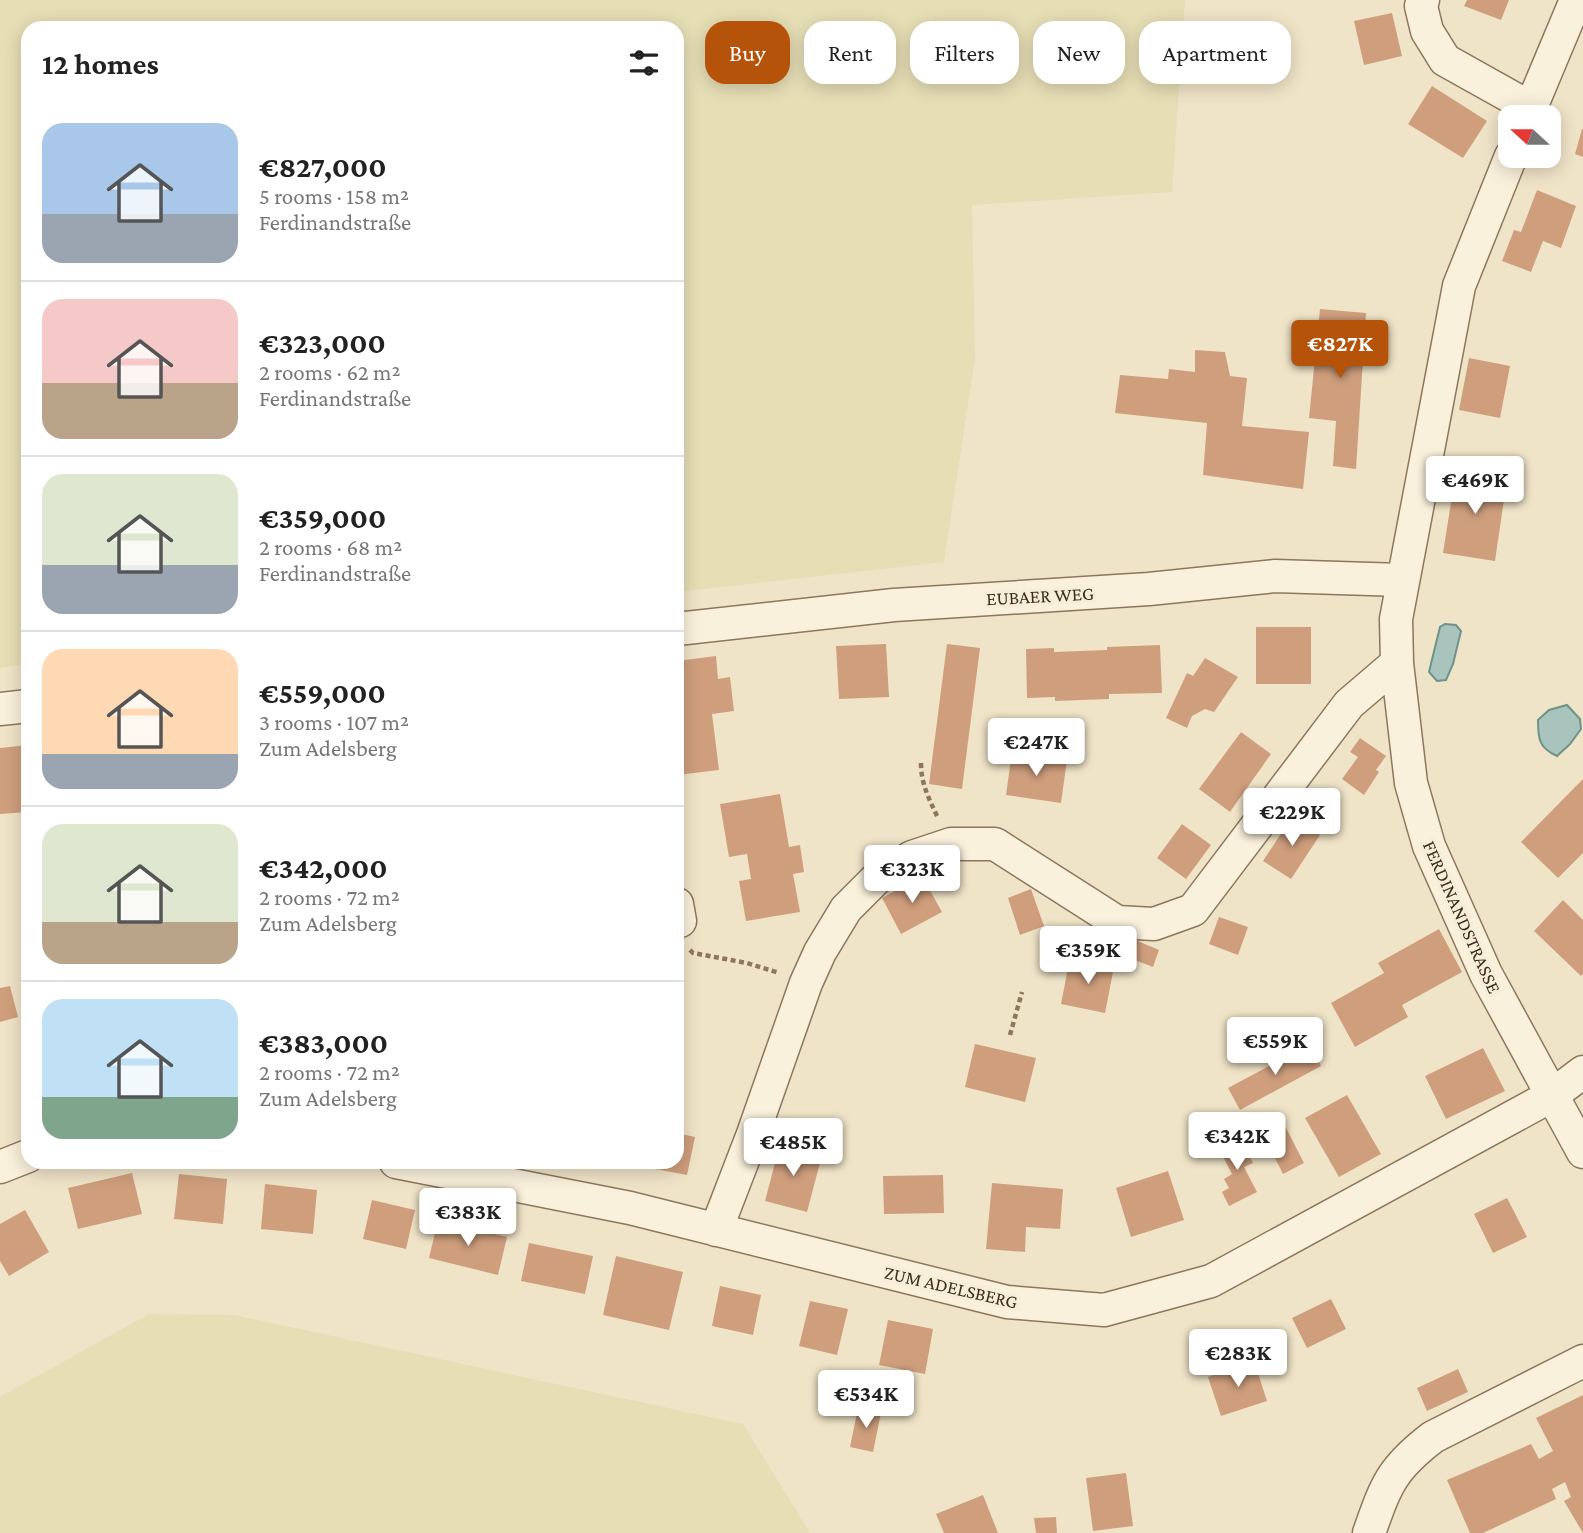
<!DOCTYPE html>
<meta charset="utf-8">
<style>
:root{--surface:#fff;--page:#f2f2f2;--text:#222;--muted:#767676;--line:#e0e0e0;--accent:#b45309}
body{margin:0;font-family:"Crimson Pro",serif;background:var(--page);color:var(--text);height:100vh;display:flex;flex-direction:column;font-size:26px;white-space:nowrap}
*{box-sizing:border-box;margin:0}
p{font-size:23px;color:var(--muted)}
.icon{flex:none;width:38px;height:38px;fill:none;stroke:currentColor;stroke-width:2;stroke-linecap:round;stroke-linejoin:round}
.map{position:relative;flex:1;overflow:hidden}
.sheet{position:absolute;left:21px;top:21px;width:663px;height:1148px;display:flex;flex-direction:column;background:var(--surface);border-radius:21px;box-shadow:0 4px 18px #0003}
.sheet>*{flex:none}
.guide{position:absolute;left:705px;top:21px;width:665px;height:63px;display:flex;gap:14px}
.needle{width:46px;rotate:291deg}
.controls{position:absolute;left:1498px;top:105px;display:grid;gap:14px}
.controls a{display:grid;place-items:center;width:63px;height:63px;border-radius:14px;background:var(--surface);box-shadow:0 4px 18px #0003;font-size:35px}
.price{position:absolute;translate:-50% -60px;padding:0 16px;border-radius:7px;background:#fff;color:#222;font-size:23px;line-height:46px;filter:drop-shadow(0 2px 4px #0008)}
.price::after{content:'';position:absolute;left:50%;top:42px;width:21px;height:16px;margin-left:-10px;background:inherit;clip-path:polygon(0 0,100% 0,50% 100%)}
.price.current{background:var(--accent);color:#fff}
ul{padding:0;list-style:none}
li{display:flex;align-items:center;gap:21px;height:175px;padding:0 21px}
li+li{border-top:2px solid var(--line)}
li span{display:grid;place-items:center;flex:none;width:196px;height:140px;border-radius:21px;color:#555}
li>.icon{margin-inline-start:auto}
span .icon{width:84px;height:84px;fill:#fffc;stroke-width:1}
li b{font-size:30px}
h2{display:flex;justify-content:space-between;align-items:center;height:84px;padding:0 21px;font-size:30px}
.chip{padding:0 24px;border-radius:21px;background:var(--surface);box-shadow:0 4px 18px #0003;font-size:24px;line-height:63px}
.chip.current{background:var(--accent);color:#fff}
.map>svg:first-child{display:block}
</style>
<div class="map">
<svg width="1583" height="1533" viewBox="0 0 1583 1533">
<rect width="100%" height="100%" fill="#f0e4c8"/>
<path fill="#e6deb5" d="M 0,0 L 1185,0 L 1172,192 L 972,205 L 975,358 L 944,562 L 677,592 L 677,28 L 28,28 L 28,664 L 0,668 Z
M 149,1314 L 234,1315 L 743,1424 L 810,1533 L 0,1533 L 0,1397 Z"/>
<path fill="#a9c4bc" stroke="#6f938a" stroke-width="2" d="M 1445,624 L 1456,625 L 1461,631 L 1453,664 L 1446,680 L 1437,681 L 1429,672 L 1440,627 Z
M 1567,705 L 1580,719 L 1581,729 L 1570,744 L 1557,756 C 1539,748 1538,739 1538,720 L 1549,710 Z"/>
<path fill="#cf9f7d" d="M 1467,0 L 1509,0 L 1501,20 L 1464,6 Z
M 1392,13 L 1402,56 L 1364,65 L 1354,21 Z
M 1432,86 L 1487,121 L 1463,158 L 1408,124 Z
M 1582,129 L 1583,129 L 1583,157 L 1575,154 Z
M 1537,190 L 1576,206 L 1561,248 L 1543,241 L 1531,272 L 1502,261 L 1514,230 L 1521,232 Z
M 1320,309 L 1366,313 L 1356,469 L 1333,466 L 1336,421 L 1309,418 Z
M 1195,350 L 1225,352 L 1230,376 L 1247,378 L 1242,426 L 1309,432 L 1303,489 L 1203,475 L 1207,423 L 1115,413 L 1120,375 L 1168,379 L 1169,369 L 1195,372 Z
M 1469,358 L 1510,366 L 1500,418 L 1459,410 Z
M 1456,471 L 1507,479 L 1495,561 L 1443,553 Z
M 1256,627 L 1311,627 L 1311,684 L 1256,684 Z
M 886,644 L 889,697 L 839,699 L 836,646 Z
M 947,644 L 980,648 L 962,789 L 929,784 Z
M 1160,645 L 1162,693 L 1109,694 L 1109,699 L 1055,701 L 1055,697 L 1027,698 L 1026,649 L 1054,648 L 1054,652 L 1107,650 L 1107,647 Z
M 716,656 L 718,679 L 730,677 L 734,711 L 712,714 L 719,770 L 677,775 L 677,661 Z
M 1205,658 L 1238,677 L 1214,712 L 1205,709 L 1192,716 L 1187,728 L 1166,718 L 1187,673 L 1193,676 Z
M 1241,732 L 1271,754 L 1230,812 L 1199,789 Z
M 1360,738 L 1386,756 L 1376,770 L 1379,772 L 1364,795 L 1342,779 L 1358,757 L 1350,752 Z
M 28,745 L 28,812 L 0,814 L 0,748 Z
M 1012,752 L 1067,760 L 1061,803 L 1006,795 Z
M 1583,779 L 1583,853 L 1558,878 L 1521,842 Z
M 780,794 L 789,847 L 800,845 L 804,872 L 793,874 L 800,912 L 746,921 L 739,881 L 751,879 L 747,854 L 729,857 L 720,804 Z
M 1292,817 L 1320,835 L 1291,879 L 1263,861 Z
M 1182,824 L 1211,845 L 1186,879 L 1157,858 Z
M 922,876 L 942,912 L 901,934 L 882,898 Z
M 1031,889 L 1044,926 L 1020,935 L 1008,898 Z
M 1563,900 L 1583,920 L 1583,974 L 1581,976 L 1534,931 Z
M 1219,917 L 1248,927 L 1238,955 L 1209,944 Z
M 1439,929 L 1462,972 L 1402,1005 L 1408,1017 L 1355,1047 L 1331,1003 L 1384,973 L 1378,963 Z
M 1121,934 L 1159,950 L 1153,967 L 1114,952 Z
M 1070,958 L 1114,967 L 1105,1013 L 1061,1004 Z
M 10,986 L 18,1017 L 0,1022 L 0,988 Z
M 975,1044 L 1036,1058 L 1025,1102 L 965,1087 Z
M 1310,1044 L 1321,1066 L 1240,1110 L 1228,1088 Z
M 1483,1048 L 1505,1091 L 1446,1119 L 1425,1076 Z
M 1347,1095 L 1381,1154 L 1339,1177 L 1305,1118 Z
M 1282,1120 L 1304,1163 L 1283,1174 L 1271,1150 L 1280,1146 L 1270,1126 Z
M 677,1133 L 695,1137 L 687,1175 L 645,1167 L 646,1162 L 677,1162 Z
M 1241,1138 L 1253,1163 L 1244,1167 L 1257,1192 L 1229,1206 L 1222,1192 L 1229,1188 L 1224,1179 L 1232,1174 L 1219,1149 Z
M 780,1144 L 822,1155 L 807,1212 L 765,1201 Z
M 1168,1171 L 1184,1220 L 1131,1237 L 1116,1188 Z
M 132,1173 L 142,1214 L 78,1229 L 68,1188 Z
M 179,1174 L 227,1179 L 223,1224 L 174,1219 Z
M 943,1175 L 944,1213 L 884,1214 L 883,1176 Z
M 992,1183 L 1063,1189 L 1060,1229 L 1026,1227 L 1025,1252 L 986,1249 Z
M 265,1184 L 317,1190 L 313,1234 L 261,1229 Z
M 1507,1198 L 1527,1237 L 1493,1253 L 1474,1214 Z
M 372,1200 L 415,1210 L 406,1249 L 363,1239 Z
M 25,1210 L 49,1252 L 9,1276 L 0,1261 L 0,1224 Z
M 438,1220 L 507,1237 L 498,1275 L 429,1258 Z
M 529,1243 L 593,1256 L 585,1294 L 521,1281 Z
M 616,1256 L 683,1272 L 669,1330 L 603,1315 Z
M 720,1286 L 761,1295 L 753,1335 L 712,1326 Z
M 1331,1299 L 1346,1329 L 1307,1348 L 1292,1318 Z
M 810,1301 L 848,1309 L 837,1355 L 799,1346 Z
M 888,1320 L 933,1329 L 925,1374 L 879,1365 Z
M 1254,1361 L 1267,1401 L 1221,1416 L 1208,1377 Z
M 1458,1369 L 1468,1392 L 1427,1411 L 1417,1388 Z
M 1583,1395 L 1583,1533 L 1564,1501 L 1571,1497 L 1565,1482 L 1552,1489 L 1556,1499 L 1483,1533 L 1470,1533 L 1447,1480 L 1531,1444 L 1539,1459 L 1553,1451 L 1536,1418 Z
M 858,1408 L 881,1413 L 873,1452 L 850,1447 Z
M 1126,1473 L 1133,1526 L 1093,1531 L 1086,1478 Z
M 983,1495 L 998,1533 L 944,1533 L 936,1514 Z
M 1056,1517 L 1057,1533 L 1036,1533 L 1034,1518 Z"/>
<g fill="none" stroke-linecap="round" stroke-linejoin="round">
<defs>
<path id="minor" d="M 1423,0 L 1421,6 L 1427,31 L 1445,60 L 1531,108
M 1527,117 L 1576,0
M 1511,156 L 1459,286 L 1396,619 L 1397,663 L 1411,783 L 1429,846 L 1486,974 L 1583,1152
M 677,629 L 894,605 L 1149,589 L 1275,576 L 1402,580
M 0,709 L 28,706
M 677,904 L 680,921
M 396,1162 L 630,1208 L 1007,1302 L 1104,1310 L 1211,1281 L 1551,1096 L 1583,1072
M 0,1167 L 28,1156
M 716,1230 L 753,1134 L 806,983 L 820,952 L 846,909 L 877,878 L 912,857 L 951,844 L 995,844 L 1117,922 L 1154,924 L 1193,910 L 1349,704 L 1397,663
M 1369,1533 C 1386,1485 1391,1469 1433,1437 L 1583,1361"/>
</defs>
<use href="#minor" stroke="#8d765c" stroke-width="35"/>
<path stroke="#8d765c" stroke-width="4.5" stroke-dasharray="5 3.5" stroke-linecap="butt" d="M 921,763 C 921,784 929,799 938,818
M 690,950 L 693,953 L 747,963 L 779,973
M 1010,1035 L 1022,992"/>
<use href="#minor" stroke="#faf1dc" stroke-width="32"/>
</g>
<g text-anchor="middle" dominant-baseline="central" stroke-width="7" stroke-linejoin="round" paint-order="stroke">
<g font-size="19" fill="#3d2e20" stroke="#f7eed8">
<text transform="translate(1040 596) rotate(-3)">EUBAER WEG</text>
<text transform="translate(1462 917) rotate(66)">FERDINANDSTRASSE</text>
<text transform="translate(951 1287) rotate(13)">ZUM ADELSBERG</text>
</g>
</g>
</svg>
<div class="controls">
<a><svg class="needle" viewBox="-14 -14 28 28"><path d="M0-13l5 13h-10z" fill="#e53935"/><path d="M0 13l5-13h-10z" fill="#767676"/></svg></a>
</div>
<b class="price current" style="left:1340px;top:380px">€827K</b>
<b class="price" style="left:1475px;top:516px">€469K</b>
<b class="price" style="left:1036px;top:778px">€247K</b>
<b class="price" style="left:1292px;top:848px">€229K</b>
<b class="price" style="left:912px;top:905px">€323K</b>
<b class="price" style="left:1088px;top:986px">€359K</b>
<b class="price" style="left:1275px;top:1077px">€559K</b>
<b class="price" style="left:1237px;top:1172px">€342K</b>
<b class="price" style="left:793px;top:1178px">€485K</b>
<b class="price" style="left:468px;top:1248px">€383K</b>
<b class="price" style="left:1238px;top:1389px">€283K</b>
<b class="price" style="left:866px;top:1430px">€534K</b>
<div class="guide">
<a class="chip current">Buy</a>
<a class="chip">Rent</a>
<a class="chip">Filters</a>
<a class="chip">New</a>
<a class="chip">Apartment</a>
</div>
<section class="sheet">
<h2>12 homes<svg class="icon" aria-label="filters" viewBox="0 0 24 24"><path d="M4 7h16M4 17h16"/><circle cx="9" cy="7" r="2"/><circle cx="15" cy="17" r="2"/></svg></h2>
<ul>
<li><span style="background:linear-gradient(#a9c7e8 65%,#9aa5b1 0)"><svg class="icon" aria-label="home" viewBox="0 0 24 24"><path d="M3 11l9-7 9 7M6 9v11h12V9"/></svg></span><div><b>€827,000</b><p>5 rooms · 158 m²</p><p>Ferdinandstraße</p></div></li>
<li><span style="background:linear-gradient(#f6c9c9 60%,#b9a48a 0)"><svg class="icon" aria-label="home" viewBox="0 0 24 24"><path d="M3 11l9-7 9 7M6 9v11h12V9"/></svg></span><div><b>€323,000</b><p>2 rooms · 62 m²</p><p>Ferdinandstraße</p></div></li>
<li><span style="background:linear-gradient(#dfe7d0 65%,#9aa5b1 0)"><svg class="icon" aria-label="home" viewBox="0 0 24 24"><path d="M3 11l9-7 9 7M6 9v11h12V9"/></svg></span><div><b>€359,000</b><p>2 rooms · 68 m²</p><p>Ferdinandstraße</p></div></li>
<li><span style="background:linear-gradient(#ffd9b3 75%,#9aa5b1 0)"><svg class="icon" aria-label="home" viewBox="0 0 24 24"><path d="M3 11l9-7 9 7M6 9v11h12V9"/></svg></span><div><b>€559,000</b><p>3 rooms · 107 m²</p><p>Zum Adelsberg</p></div></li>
<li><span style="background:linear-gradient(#dfe7d0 70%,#b9a48a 0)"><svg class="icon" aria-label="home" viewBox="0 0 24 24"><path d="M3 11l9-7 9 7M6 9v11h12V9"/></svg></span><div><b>€342,000</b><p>2 rooms · 72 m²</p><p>Zum Adelsberg</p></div></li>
<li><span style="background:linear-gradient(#bfe0f5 70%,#7fa58c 0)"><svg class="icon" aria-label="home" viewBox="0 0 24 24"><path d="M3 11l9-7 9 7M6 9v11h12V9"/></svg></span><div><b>€383,000</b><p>2 rooms · 72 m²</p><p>Zum Adelsberg</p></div></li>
</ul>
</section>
</div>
